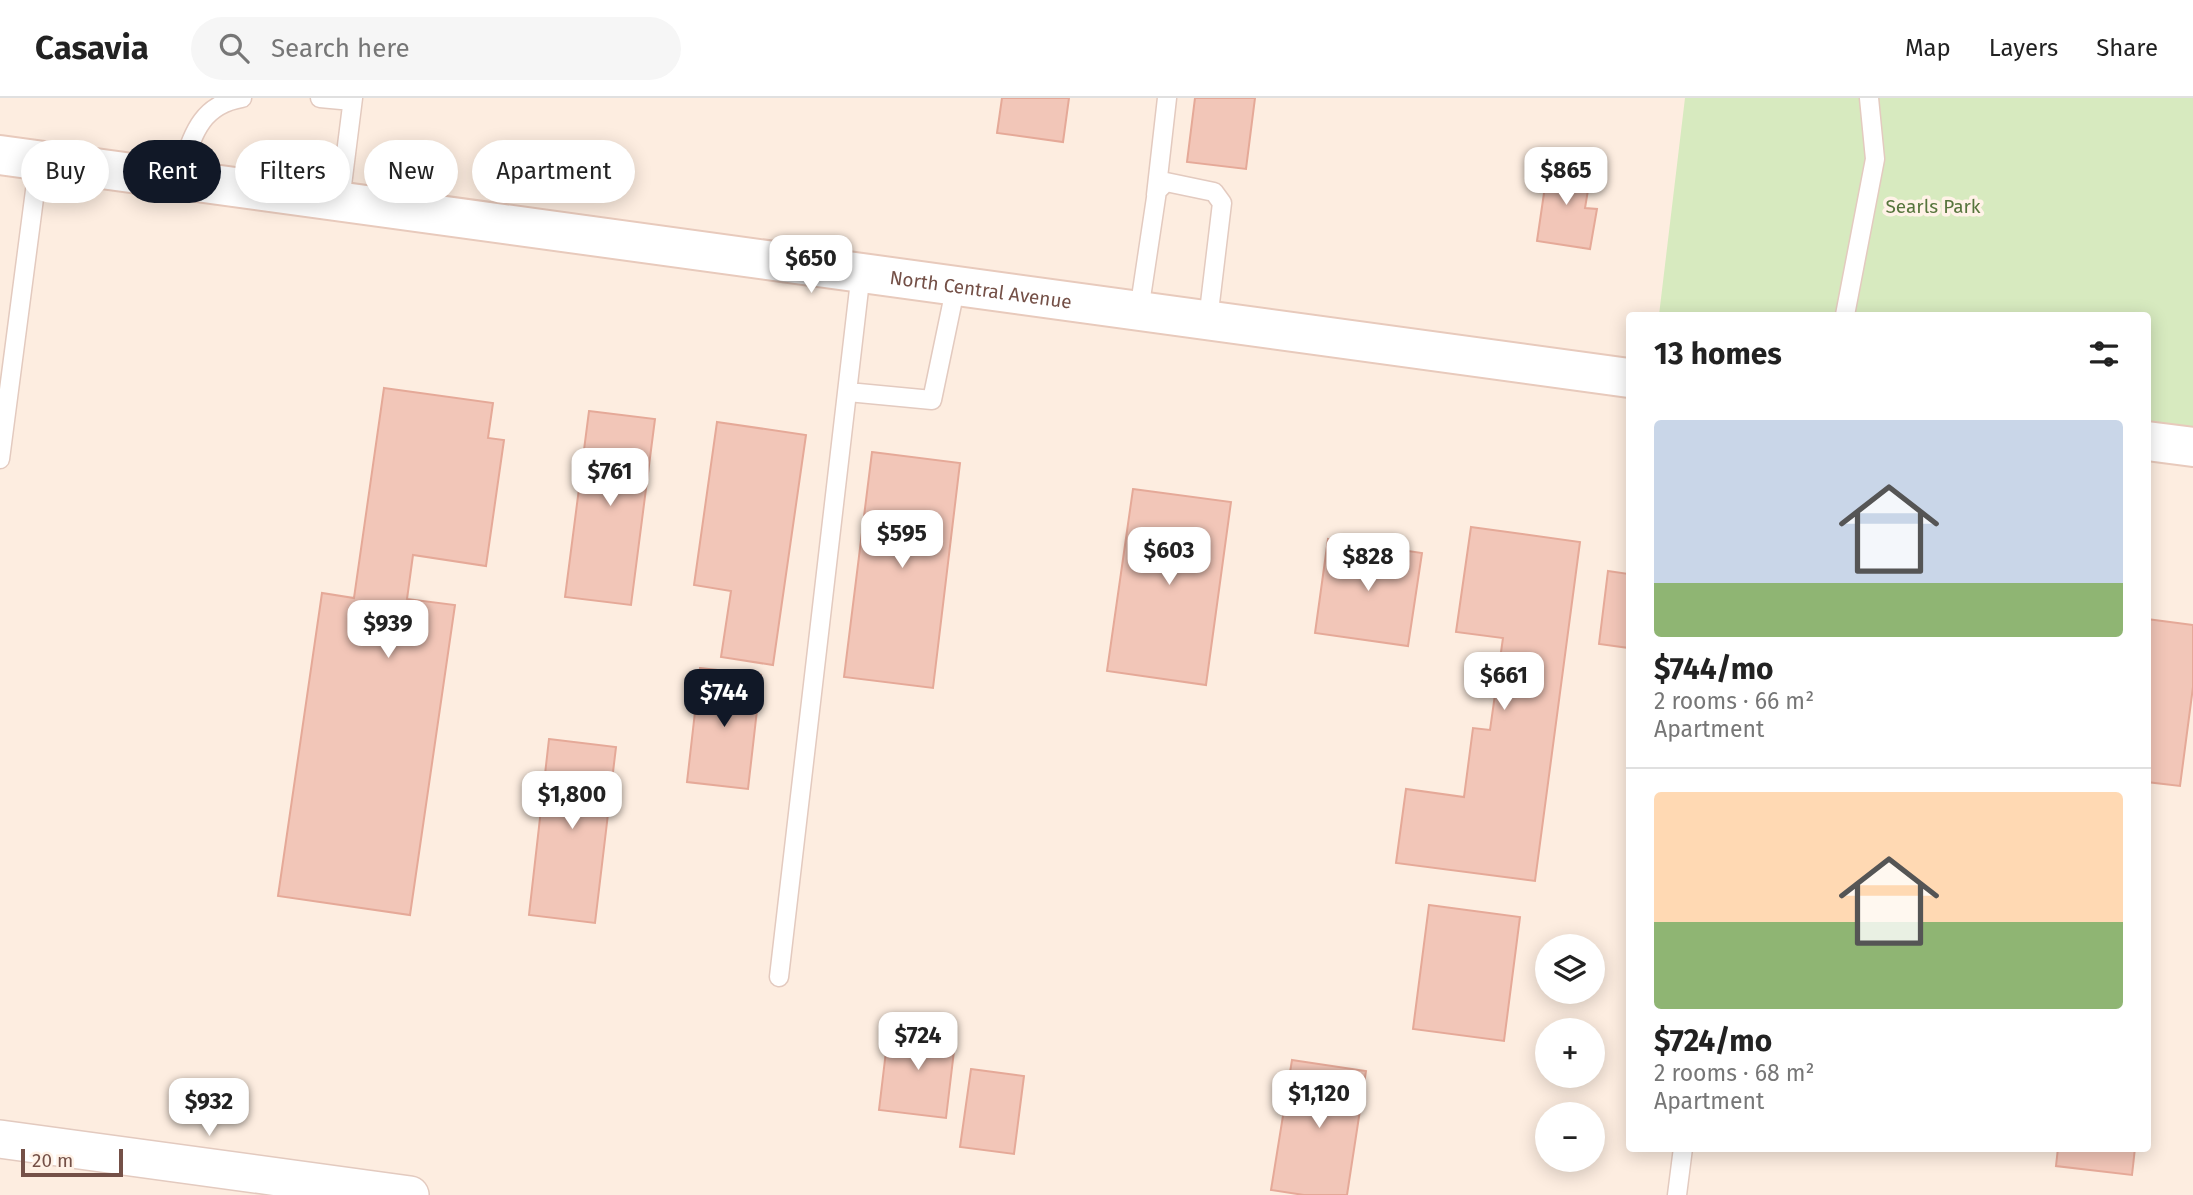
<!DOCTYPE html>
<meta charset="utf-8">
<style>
:root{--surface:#fff;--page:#f6f6f6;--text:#222;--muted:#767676;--line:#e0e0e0;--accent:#111827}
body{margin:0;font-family:"Fira Sans",sans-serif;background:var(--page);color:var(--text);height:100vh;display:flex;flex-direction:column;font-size:26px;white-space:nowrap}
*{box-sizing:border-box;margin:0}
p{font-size:23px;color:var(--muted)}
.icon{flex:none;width:38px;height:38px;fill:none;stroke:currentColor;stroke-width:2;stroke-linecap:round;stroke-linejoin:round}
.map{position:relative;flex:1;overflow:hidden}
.panel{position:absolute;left:1626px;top:214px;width:525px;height:840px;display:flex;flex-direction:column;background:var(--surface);border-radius:7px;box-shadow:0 4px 18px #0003}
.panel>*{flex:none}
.hud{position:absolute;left:21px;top:42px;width:665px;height:63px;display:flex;gap:14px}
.controls{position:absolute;left:1535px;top:836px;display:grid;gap:14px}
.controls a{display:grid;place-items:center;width:70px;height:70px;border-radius:50%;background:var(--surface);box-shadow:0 4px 18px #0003;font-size:35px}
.scale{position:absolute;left:21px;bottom:18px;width:102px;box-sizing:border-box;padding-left:7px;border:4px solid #745047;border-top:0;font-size:19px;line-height:24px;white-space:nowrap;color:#745047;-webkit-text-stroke:5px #fff2e7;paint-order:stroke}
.price{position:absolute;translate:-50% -60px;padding:0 16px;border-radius:14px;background:#fff;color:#222;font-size:23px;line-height:46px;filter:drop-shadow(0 2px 4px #0008)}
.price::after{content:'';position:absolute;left:50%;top:42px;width:21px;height:16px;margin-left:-10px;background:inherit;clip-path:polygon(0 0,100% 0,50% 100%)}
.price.on{background:var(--accent);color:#fff}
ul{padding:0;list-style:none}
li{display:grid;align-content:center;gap:14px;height:371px;padding:0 28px}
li+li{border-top:2px solid var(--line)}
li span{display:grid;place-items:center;height:217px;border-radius:7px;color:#555}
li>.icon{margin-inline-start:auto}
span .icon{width:126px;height:126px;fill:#fffc;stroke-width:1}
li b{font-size:30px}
h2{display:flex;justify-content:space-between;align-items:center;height:84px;padding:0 28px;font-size:30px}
.pill{padding:0 24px;border-radius:32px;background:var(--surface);box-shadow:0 4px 18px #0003;font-size:24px;line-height:63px}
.pill.on{background:var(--accent);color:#fff}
header{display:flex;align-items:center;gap:42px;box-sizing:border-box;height:98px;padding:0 35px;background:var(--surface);border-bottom:2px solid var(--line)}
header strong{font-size:33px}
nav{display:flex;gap:38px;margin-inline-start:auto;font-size:24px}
.search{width:490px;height:63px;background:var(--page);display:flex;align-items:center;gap:18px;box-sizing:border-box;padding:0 24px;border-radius:38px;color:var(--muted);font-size:26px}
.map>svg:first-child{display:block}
</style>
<header>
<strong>Casavia</strong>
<div class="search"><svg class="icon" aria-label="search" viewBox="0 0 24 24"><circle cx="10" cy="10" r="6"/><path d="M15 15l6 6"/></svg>Search here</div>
<nav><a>Map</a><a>Layers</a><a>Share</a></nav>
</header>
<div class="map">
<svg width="2193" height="1097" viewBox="0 0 2193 1097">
<rect width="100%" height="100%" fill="#fdede0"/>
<path fill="#d7eabf" d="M 1685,0 L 2193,0 L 2193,349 L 2147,343 L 2147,217 L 1659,217 Z"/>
<path fill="#f2c6b8" stroke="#e5a998" stroke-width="2" d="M 1002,0 L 1069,0 L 1063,44 L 997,35 Z
M 1195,0 L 1255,0 L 1246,71 L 1187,64 Z
M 1549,61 L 1584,66 L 1581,85 L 1589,86 L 1585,110 L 1597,111 L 1590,151 L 1537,143 Z
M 384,290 L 493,305 L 488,340 L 504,342 L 486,468 L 413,457 L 407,501 L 455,507 L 410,817 L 278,798 L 322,495 L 354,500 Z
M 589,313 L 655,321 L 631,507 L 565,499 Z
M 717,324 L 806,337 L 773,567 L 721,559 L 731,493 L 694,487 Z
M 872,354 L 960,365 L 933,590 L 844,579 Z
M 1133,391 L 1231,404 L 1206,587 L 1107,573 Z
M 1471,429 L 1580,444 L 1535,783 L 1396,765 L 1406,691 L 1464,699 L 1473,630 L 1490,632 L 1503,540 L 1456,534 Z
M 1328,441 L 1422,455 L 1408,548 L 1315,535 Z
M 1608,473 L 1629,476 L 1629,550 L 1599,546 Z
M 2147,521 L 2193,527 L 2193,589 L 2180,688 L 2147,684 Z
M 700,570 L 761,577 L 748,691 L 687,684 Z
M 549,641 L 616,649 L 595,825 L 529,817 Z
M 1429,807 L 1520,819 L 1504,943 L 1413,931 Z
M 889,928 L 956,936 L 946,1020 L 879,1012 Z
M 1292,962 L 1366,973 L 1347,1097 L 1304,1097 L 1271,1092 Z
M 971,971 L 1024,978 L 1014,1056 L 960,1049 Z
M 2058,1050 L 2135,1050 L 2132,1077 L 2056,1068 Z"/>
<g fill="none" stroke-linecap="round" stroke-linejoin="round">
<defs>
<path id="lane" d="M 320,0 L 352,3
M 178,81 C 192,43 196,8 242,0
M 1156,97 L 1167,0
M 340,103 L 353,0
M 1139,213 L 1157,93 L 1166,84 L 1214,94 L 1222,105 L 1208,222
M 1845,217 L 1875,61 L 1869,0
M 848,294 L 932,302 L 956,187
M 0,361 L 39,62
M 779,879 L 861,174
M 1677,1097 L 1683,1050"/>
<path id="street" d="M 0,1041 L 410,1097"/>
<g id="secondary">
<path id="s1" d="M 0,57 L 1629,280"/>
<path d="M 2147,343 L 2193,349"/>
</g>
</defs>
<use href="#lane" stroke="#e3cabf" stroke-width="21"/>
<use href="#street" stroke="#e3cabf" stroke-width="40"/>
<use href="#secondary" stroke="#e8cabc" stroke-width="42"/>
<use href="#lane" stroke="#fff" stroke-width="18"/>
<use href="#street" stroke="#fff" stroke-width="37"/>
<use href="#secondary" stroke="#fff" stroke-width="38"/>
</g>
<g text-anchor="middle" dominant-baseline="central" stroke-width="7" stroke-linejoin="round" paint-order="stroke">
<g font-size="19" fill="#56743c" stroke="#fff2e7">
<text x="1933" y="108">Searls Park</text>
</g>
<g font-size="19" fill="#745047" stroke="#fff2e7">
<text stroke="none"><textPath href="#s1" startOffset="990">North Central Avenue</textPath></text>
</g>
</g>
</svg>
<div class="controls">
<a><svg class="icon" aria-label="layers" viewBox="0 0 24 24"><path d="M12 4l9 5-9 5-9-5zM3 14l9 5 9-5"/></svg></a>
<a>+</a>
<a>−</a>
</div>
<div class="scale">20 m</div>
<b class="price" style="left:1566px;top:109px">$865</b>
<b class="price" style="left:811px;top:197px">$650</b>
<b class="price" style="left:610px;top:410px">$761</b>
<b class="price" style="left:902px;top:472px">$595</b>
<b class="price" style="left:1169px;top:489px">$603</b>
<b class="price" style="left:1368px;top:495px">$828</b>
<b class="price" style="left:388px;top:562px">$939</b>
<b class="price" style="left:1504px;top:614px">$661</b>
<b class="price on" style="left:724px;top:631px">$744</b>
<b class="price" style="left:572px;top:733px">$1,800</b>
<b class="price" style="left:918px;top:974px">$724</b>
<b class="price" style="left:1319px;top:1032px">$1,120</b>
<b class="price" style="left:209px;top:1040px">$932</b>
<div class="hud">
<a class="pill">Buy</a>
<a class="pill on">Rent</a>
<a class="pill">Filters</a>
<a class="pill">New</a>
<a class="pill">Apartment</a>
</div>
<section class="panel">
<h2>13 homes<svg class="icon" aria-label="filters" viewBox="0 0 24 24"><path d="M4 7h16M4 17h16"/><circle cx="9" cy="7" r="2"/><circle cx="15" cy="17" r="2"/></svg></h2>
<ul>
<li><span style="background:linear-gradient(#c9d6e8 75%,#8fb573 0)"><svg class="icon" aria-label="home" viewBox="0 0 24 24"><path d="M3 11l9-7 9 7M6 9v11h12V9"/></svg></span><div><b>$744/mo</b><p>2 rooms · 66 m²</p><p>Apartment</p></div></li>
<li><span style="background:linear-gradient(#ffd9b3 60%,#8fb573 0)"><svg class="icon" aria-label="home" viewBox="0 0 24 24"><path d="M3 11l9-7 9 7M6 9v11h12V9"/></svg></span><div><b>$724/mo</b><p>2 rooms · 68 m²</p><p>Apartment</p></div></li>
</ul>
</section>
</div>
